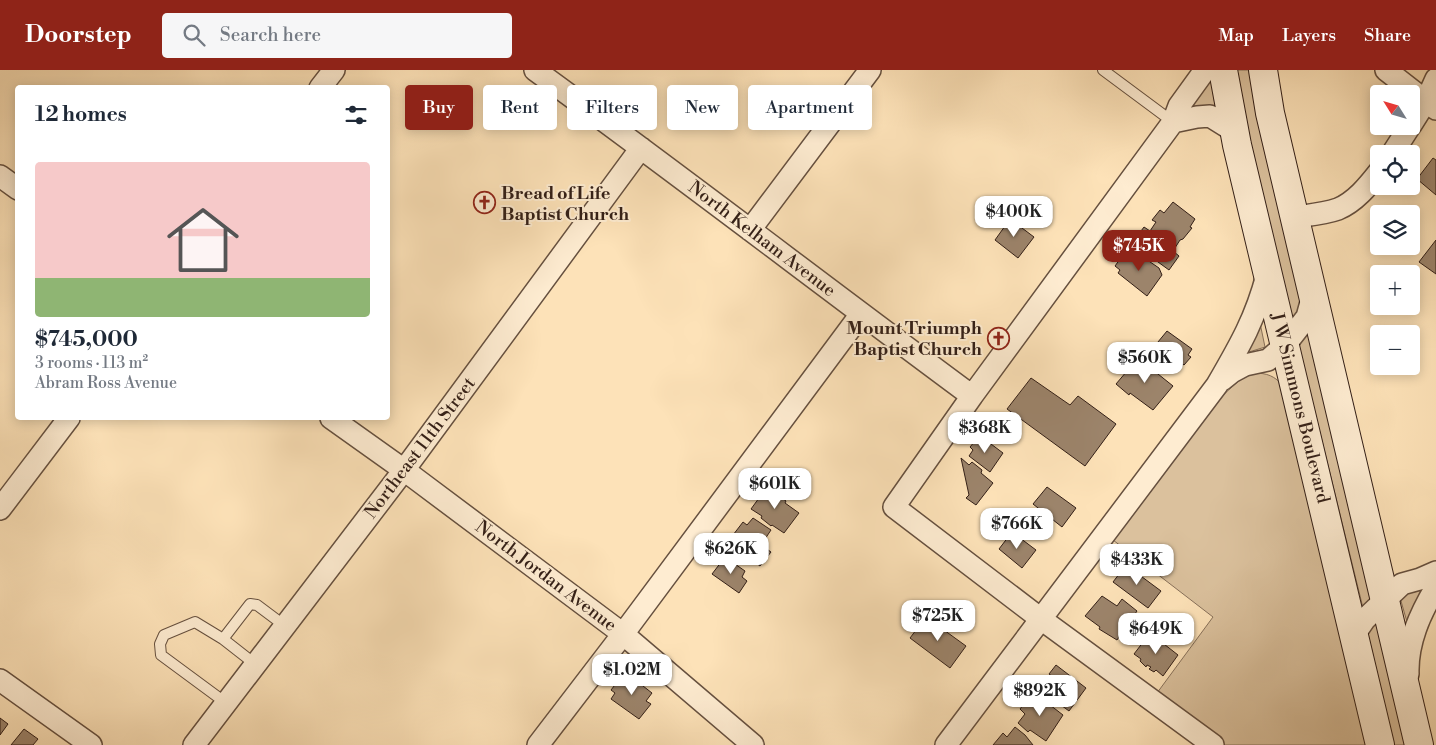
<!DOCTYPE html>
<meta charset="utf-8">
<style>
:root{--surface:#fff;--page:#f6f6f7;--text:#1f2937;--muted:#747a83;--line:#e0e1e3;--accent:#8f2418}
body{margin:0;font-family:"Libre Bodoni",serif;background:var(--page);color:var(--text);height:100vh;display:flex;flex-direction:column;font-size:19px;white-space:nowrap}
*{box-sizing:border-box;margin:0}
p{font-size:16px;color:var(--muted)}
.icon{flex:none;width:28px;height:28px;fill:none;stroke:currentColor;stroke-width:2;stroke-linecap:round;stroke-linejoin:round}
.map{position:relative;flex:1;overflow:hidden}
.details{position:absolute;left:15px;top:15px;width:375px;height:335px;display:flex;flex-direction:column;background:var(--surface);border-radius:5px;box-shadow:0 2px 12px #0003}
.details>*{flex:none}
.banner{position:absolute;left:405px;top:15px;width:475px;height:45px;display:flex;gap:10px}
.needle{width:32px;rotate:307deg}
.fabs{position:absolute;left:1370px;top:15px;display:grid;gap:10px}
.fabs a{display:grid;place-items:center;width:50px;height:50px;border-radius:5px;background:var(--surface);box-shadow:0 2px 12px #0003;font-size:25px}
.price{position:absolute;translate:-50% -42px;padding:0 11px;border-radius:10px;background:#fff;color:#222;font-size:16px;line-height:32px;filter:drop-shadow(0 1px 2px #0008)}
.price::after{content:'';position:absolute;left:50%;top:30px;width:15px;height:11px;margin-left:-8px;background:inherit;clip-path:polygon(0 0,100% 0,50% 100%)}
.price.current{background:var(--accent);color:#fff}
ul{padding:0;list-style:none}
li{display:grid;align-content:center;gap:10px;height:265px;padding:0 20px}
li+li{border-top:1px solid var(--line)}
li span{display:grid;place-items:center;height:155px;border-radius:5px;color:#555}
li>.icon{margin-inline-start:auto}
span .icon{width:90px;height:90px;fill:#fffc;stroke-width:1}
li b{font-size:21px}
h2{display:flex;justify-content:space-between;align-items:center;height:60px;padding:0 20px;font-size:21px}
.chip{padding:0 18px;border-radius:5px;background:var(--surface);box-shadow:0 2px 12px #0003;font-size:18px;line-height:45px}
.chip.current{background:var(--accent);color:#fff}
header{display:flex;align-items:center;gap:30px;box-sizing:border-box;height:70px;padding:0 25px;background:var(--accent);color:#fff}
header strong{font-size:24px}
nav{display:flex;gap:28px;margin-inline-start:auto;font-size:18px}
.search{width:350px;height:45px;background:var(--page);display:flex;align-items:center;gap:12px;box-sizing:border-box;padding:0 18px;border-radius:5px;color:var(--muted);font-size:19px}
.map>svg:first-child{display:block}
</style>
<header>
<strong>Doorstep</strong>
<div class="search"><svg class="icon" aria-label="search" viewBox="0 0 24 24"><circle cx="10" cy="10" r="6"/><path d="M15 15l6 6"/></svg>Search here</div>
<nav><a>Map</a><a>Layers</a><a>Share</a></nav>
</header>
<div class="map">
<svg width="1436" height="675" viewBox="0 0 1436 675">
<rect width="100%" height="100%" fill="#fde2b8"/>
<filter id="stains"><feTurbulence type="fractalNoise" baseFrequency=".004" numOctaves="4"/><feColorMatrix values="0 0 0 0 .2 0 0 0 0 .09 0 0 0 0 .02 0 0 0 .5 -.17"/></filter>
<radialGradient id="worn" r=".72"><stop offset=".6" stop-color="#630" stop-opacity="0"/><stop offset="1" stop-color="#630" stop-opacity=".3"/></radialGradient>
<path fill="#dbc19d" stroke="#87705a" d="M 1235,0 L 1254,0 L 1307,237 L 1293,250 L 1285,225 L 1234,9 Z
M 1211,9 L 1215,35 L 1213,37 L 1189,42 L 1185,37 Z
M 1260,253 L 1265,277 L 1249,282 L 1247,280 Z
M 1305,263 L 1312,265 L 1375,526 L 1363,538 L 1299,277 Z
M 1254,303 C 1267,303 1275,306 1283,316 L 1369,675 L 1225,675 L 1157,623 L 1213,547 L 1113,470 L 1223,325 L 1240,310 Z
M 1422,519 L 1425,520 L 1409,554 L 1407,552 L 1401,531 L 1407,524 Z
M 1378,550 L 1411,675 L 1394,675 L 1368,564 L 1372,553 Z"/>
<path fill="#9c846b" stroke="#331f17" d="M 1433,88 L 1436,90 L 1436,125 L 1417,109 Z
M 1173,132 L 1195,149 L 1190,157 L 1192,158 L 1183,169 L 1180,170 L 1173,181 L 1179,186 L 1169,200 L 1132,173 L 1144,157 L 1150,161 L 1156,152 L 1152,150 L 1160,140 L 1164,143 Z
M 1010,149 L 1034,167 L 1018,188 L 995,170 Z
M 1436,170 L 1436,204 L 1419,192 Z
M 1126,181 L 1131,185 L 1134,181 L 1159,198 L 1162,205 L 1147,226 L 1118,203 L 1120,200 L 1115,196 Z
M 1167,261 L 1192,279 L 1188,285 L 1191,287 L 1184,295 L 1181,293 L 1178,297 L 1153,278 Z
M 1138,288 L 1173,316 L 1153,340 L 1130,323 L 1129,325 L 1116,314 Z
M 1031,308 L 1070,335 L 1078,326 L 1116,354 L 1085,396 L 1007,339 Z
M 983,368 L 1003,383 L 990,402 L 969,386 L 973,380 L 970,377 L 975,371 L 979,373 Z
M 961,388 L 969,395 L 972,392 L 982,400 L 981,403 L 993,413 L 976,435 L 966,428 L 969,425 Z
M 767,417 L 786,431 L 785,433 L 799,443 L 784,463 L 772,455 L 771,456 L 761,448 L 762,446 L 751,439 Z
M 1047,417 L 1076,438 L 1062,457 L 1033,434 Z
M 753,448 L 771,460 L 761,475 L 771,482 L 760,496 L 734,476 L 739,470 L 733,465 L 743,452 L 747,455 Z
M 1012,462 L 1036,480 L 1022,498 L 999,479 Z
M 725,487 L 745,501 L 742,507 L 747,511 L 739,523 L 712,504 Z
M 1126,495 L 1161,521 L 1148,538 L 1113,512 Z
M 1102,526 L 1117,536 L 1122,529 L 1137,541 L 1117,570 L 1099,559 L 1100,557 L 1085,546 Z
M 926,547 L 966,576 L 950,598 L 910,568 Z
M 1150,563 L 1178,585 L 1163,606 L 1156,600 L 1154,602 L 1149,599 L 1151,597 L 1147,595 L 1146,597 L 1140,591 L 1141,589 L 1134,584 Z
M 1056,595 L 1086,618 L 1069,641 L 1046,624 L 1054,614 L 1051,611 L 1053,607 L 1049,604 Z
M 629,605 L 652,623 L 646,631 L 651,634 L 639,649 L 611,629 L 615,623 L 611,620 L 621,607 L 625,610 Z
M 1040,624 L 1051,633 L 1050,635 L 1063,645 L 1046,671 L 1030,660 L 1028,662 L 1018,653 L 1025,644 L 1020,639 L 1027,630 L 1033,634 Z
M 0,648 L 8,654 L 0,665 Z
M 1015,657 L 1025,665 L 1033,675 L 993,675 L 1003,663 L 1007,667 Z
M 24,659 L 38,669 L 33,675 L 11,675 Z"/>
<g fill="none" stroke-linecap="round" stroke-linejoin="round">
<defs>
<path id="lane" d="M 1103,0 L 1173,52
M 223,569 L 250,534 L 257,535 L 285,556
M 226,633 L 161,585 L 160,574 L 164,565 L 195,552 L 223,569 L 255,594"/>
<path id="street" d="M 535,0 C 682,107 826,218 972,326 L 894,437 L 1041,549 L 1213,675
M 1386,0 L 1436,39
M 320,18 L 334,0
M 1173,52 L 1197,47 L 1210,46 L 1234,61
M 1411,55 L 1426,31 L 1436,9
M 1392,84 L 1410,56
M 0,106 L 18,119
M 1295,147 C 1309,145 1324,144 1338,139 C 1355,132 1368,116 1379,102
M 750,160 L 870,0
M 1222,310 L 1232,302 L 1245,295 L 1268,290 L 1285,275 L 1307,247 L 1313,225
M 972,326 L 1173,52 L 1179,36 L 1205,0
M 331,348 L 404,400 L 623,564 L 753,675
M 0,439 L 69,348
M 1354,565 L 1365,549 L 1402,514 L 1420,509 L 1436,502
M 1408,604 C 1407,572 1420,544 1436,517
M 0,610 L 91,675
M 194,675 L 404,400 L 641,78
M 538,675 L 623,564 L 861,244
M 946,675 L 1217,315 C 1239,277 1256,248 1267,205"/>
<path id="secondary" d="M 1223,0 L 1237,75 L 1380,675
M 1263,0 L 1270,43 L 1419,675"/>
</defs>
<use href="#lane" stroke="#66503f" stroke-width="12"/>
<use href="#street" stroke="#66503f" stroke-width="24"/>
<use href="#secondary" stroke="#331f17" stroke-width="30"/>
<use href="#lane" stroke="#feecd1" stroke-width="10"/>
<use href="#street" stroke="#feecd1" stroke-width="21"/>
<use href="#secondary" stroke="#feecd1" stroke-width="28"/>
</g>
<defs>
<symbol id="church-ring" viewBox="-11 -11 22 22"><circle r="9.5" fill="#feecd1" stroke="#8f2418" stroke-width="1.5"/><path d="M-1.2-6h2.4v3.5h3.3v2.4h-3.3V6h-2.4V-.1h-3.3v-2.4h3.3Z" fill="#8f2418"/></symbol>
</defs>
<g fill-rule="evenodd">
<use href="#church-ring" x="472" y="120" width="25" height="25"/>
<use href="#church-ring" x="986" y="256" width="25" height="25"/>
</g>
<g text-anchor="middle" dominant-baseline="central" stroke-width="4" stroke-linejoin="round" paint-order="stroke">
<g font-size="18" font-weight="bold" fill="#331f17" stroke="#feecd1" text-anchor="start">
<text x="501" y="123">Bread of Life<tspan x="501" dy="21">Baptist Church</tspan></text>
<text x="982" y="258" text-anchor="end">Mount Triumph<tspan x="982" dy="21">Baptist Church</tspan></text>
</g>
<g font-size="18" fill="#331f17" stroke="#feecd1">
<text transform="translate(762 169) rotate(37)">North Kelham Avenue</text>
<text transform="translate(1300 338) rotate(76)">J W Simmons Boulevard</text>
<text transform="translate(420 378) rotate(-53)">Northeast 11th Street</text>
<text transform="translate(546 506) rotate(37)">North Jordan Avenue</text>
</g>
</g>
<rect width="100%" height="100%" filter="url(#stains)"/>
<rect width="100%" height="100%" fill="url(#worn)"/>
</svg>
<div class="fabs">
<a><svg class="needle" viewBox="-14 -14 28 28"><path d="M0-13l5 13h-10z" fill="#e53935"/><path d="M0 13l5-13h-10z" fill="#747a83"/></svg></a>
<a><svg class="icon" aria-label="locate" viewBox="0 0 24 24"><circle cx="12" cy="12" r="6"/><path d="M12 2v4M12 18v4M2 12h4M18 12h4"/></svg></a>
<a><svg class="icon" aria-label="layers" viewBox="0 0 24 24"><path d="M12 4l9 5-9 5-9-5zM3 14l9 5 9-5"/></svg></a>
<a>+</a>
<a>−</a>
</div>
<b class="price" style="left:1014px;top:168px">$400K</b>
<b class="price current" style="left:1139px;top:202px">$745K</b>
<b class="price" style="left:1145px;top:314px">$560K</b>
<b class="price" style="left:985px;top:384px">$368K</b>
<b class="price" style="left:775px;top:440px">$601K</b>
<b class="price" style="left:1017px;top:480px">$766K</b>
<b class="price" style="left:731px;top:505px">$626K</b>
<b class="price" style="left:1137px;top:516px">$433K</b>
<b class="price" style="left:938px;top:572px">$725K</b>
<b class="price" style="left:1156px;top:585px">$649K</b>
<b class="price" style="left:632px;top:626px">$1.02M</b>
<b class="price" style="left:1040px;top:647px">$892K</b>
<div class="banner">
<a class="chip current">Buy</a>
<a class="chip">Rent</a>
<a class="chip">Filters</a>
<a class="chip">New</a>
<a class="chip">Apartment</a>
</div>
<section class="details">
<h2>12 homes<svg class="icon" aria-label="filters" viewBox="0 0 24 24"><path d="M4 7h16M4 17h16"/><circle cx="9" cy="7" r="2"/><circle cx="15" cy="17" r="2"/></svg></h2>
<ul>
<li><span style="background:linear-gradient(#f6c9c9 75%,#8fb573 0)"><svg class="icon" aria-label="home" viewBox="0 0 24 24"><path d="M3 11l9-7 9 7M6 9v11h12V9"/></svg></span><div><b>$745,000</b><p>3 rooms · 113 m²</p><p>Abram Ross Avenue</p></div></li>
</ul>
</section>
</div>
